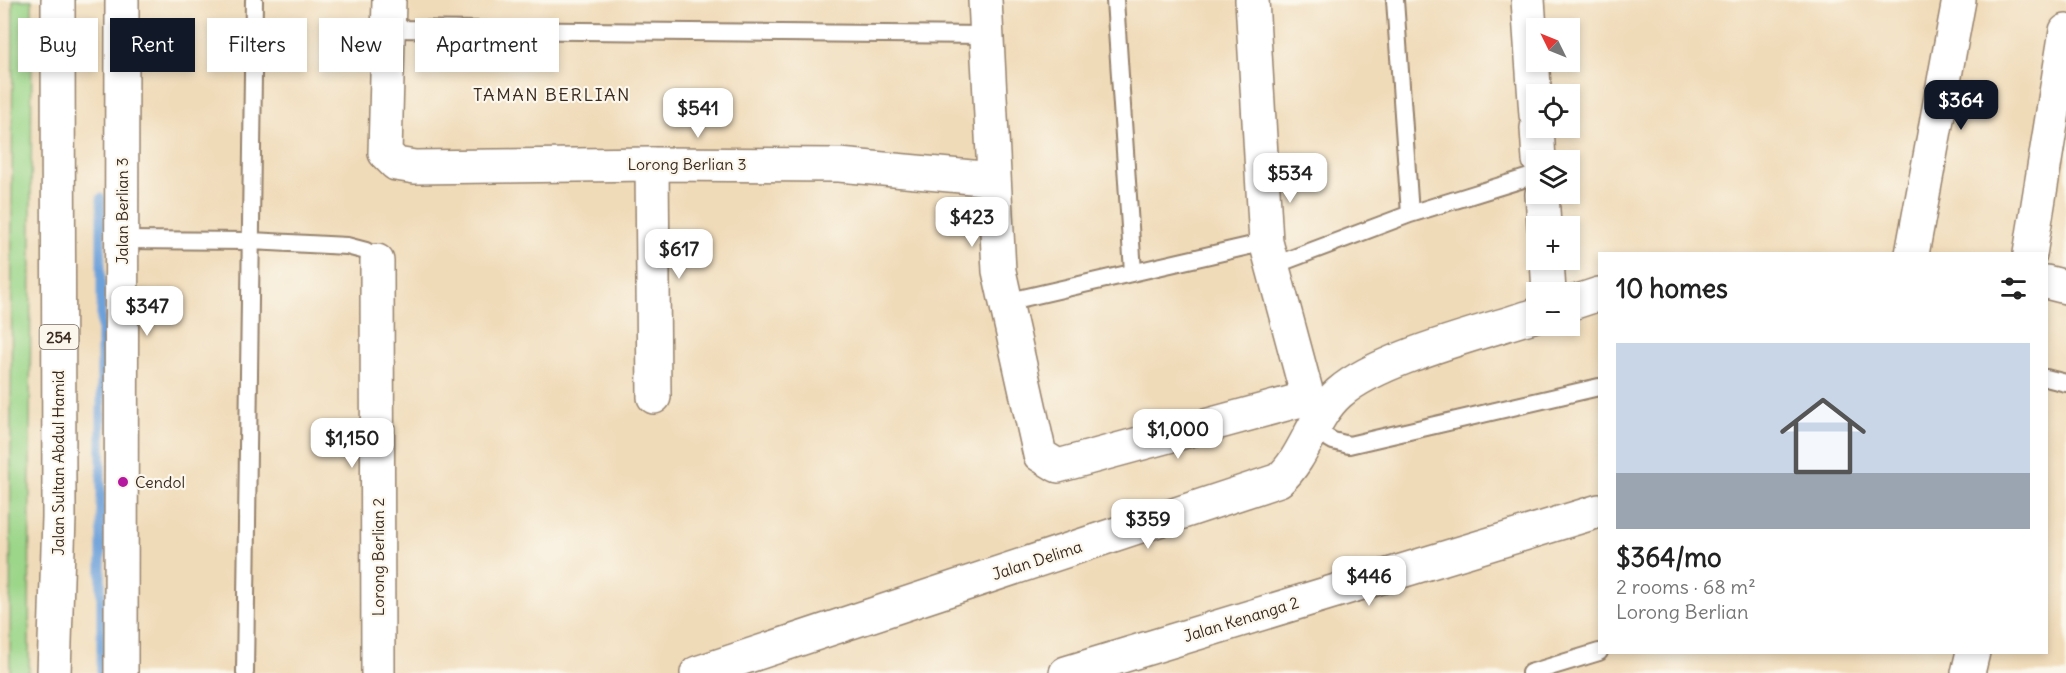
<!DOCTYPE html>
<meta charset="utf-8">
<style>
:root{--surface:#fff;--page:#f2f2f2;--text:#222;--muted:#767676;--accent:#111827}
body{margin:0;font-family:Delius,sans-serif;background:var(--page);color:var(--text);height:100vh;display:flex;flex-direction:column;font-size:22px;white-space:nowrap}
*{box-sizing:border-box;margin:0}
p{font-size:20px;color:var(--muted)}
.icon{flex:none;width:33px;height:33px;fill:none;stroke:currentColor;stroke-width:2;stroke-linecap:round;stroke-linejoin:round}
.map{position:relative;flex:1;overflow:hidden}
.sheet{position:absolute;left:1598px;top:252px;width:450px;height:402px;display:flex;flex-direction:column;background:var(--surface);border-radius:0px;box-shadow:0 3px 9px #0003}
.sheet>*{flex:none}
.guide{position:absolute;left:18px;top:18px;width:570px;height:54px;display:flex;gap:12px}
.needle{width:39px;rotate:313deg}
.tools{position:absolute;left:1526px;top:18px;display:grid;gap:12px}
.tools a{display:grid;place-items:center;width:54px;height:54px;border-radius:0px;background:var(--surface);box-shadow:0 3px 9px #0003;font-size:30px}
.price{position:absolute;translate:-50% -51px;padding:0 14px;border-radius:12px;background:#fff;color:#222;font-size:20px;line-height:39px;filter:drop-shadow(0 2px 3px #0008)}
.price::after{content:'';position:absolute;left:50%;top:36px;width:18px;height:14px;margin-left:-9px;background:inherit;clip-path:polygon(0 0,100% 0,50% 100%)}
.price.current{background:var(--accent);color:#fff}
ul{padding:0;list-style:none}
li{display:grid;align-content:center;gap:12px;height:318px;padding:0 18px}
li span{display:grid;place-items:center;height:186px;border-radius:0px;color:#555}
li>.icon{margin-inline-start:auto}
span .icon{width:108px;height:108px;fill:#fffc;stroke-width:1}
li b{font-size:26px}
h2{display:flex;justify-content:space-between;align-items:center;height:72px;padding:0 18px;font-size:26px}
.pill{padding:0 21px;border-radius:0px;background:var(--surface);box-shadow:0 3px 9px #0003;font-size:21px;line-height:54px}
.pill.current{background:var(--accent);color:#fff}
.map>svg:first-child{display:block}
</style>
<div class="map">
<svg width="2066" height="673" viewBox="0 0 2066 673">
<rect width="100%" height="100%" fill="#fbf7ec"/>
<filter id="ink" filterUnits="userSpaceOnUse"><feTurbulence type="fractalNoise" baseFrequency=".0167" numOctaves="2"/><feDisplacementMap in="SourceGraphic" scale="12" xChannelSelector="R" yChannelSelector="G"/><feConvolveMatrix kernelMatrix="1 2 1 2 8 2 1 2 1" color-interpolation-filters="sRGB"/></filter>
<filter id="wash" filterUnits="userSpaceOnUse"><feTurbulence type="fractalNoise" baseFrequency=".008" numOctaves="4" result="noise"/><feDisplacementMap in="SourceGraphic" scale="24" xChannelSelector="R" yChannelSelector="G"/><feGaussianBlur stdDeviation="1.35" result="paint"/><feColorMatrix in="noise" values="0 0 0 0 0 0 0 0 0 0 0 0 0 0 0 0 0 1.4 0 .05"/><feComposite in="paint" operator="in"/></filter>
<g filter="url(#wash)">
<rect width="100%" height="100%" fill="#f0dbb9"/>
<path fill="#9bd689" stroke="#6b8054" stroke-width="1.5" d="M 13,0 L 32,0 L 29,673 L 10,673 Z"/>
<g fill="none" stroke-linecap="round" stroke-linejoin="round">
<path stroke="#6da1da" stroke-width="9" d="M 101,673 L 101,198"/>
</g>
</g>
<g filter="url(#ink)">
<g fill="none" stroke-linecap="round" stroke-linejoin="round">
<defs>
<path id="service" d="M 1115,0 L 1133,272
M 1395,0 L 1410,214
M 388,29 L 987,35
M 122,240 L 251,241 L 347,246 L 366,251 L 377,261
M 1272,266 L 1410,214 L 1536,175
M 1006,302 L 1266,242
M 2046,378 L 2066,383
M 1313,429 L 1333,441 L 1349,445 L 1599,387
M 245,673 L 254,0
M 1530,673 L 1599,652"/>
<path id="minor" d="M 389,0 L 385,153 L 396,164 L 415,167 L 652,164 L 839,165 L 994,179
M 985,0 L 999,271 L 1040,455 L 1058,466 L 1308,398
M 1252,0 L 1266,242 L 1308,398 L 1321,414
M 1528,0 L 1536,115
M 1537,128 L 1539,160
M 652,164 L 654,397
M 1542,194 L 1544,226
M 1912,254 L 1959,0
M 2030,254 L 2066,31
M 1547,260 L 1549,292
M 377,261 L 378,673
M 2046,282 L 2066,287
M 1569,304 L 1599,294
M 121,673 L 122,0
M 697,673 L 1279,480 C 1306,456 1312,417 1339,393 C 1378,358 1484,332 1536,315
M 1066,673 L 1599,511
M 1968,673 L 1973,652"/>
<path id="primary" d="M 54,673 L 59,517 L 58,0"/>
</defs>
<use href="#service" stroke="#96826c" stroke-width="20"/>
<use href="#minor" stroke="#96826c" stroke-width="36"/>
<use href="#primary" stroke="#96826c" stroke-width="36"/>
<use href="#service" stroke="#fff" stroke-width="16"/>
<use href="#minor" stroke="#fff" stroke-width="33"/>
<use href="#primary" stroke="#fff" stroke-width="33"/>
</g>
</g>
<circle fill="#b5179e" stroke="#fbf7ec" stroke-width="2" cx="123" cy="482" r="6"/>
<g text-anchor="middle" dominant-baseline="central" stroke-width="4.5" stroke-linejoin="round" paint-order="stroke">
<rect fill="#fbf7ec" stroke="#75685c" stroke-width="1.5" x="39.5" y="325" width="39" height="24" rx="4.5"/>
<g font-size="15" font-weight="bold" fill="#3b2a1e">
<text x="59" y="337">254</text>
</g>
<g font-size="16" fill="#3b2a1e" stroke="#fbf7ec">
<text x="687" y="164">Lorong Berlian 3</text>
<text transform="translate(122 211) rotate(-90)">Jalan Berlian 3</text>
<text transform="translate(58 463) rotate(-90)">Jalan Sultan Abdul Hamid</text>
<text transform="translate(378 557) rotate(-90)">Lorong Berlian 2</text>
<text transform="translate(1037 560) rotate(-18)">Jalan Delima</text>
<text transform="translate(1241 619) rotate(-17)">Jalan Kenanga 2</text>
</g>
<g font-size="16" fill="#3b2a1e" stroke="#fbf7ec" text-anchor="start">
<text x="135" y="482">Cendol</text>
</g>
<g font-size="18" letter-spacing="1.5" fill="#3b2a1e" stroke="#fbf7ec">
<text x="552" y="94">TAMAN BERLIAN</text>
</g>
</g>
</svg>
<div class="tools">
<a><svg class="needle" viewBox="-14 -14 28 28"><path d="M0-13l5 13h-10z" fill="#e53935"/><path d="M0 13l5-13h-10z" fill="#767676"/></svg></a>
<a><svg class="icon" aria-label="locate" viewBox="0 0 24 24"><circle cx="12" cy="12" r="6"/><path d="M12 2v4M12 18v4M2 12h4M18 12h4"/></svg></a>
<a><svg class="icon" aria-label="layers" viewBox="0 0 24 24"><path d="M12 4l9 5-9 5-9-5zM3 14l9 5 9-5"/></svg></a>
<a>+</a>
<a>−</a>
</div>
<b class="price current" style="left:1961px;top:131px">$364</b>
<b class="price" style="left:698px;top:139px">$541</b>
<b class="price" style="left:1290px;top:204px">$534</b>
<b class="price" style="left:972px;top:248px">$423</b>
<b class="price" style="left:679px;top:280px">$617</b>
<b class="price" style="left:147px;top:337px">$347</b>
<b class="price" style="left:1178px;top:460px">$1,000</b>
<b class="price" style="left:352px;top:469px">$1,150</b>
<b class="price" style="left:1148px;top:550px">$359</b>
<b class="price" style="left:1369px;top:607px">$446</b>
<div class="guide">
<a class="pill">Buy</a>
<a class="pill current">Rent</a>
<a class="pill">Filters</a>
<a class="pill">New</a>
<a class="pill">Apartment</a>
</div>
<section class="sheet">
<h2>10 homes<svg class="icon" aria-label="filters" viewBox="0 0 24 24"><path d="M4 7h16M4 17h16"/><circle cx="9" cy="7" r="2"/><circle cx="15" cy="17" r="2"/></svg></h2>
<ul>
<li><span style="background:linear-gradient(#c9d6e8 70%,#9aa5b1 0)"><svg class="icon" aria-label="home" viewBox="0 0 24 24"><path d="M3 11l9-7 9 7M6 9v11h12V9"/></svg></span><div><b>$364/mo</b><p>2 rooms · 68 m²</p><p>Lorong Berlian</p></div></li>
</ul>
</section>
</div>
